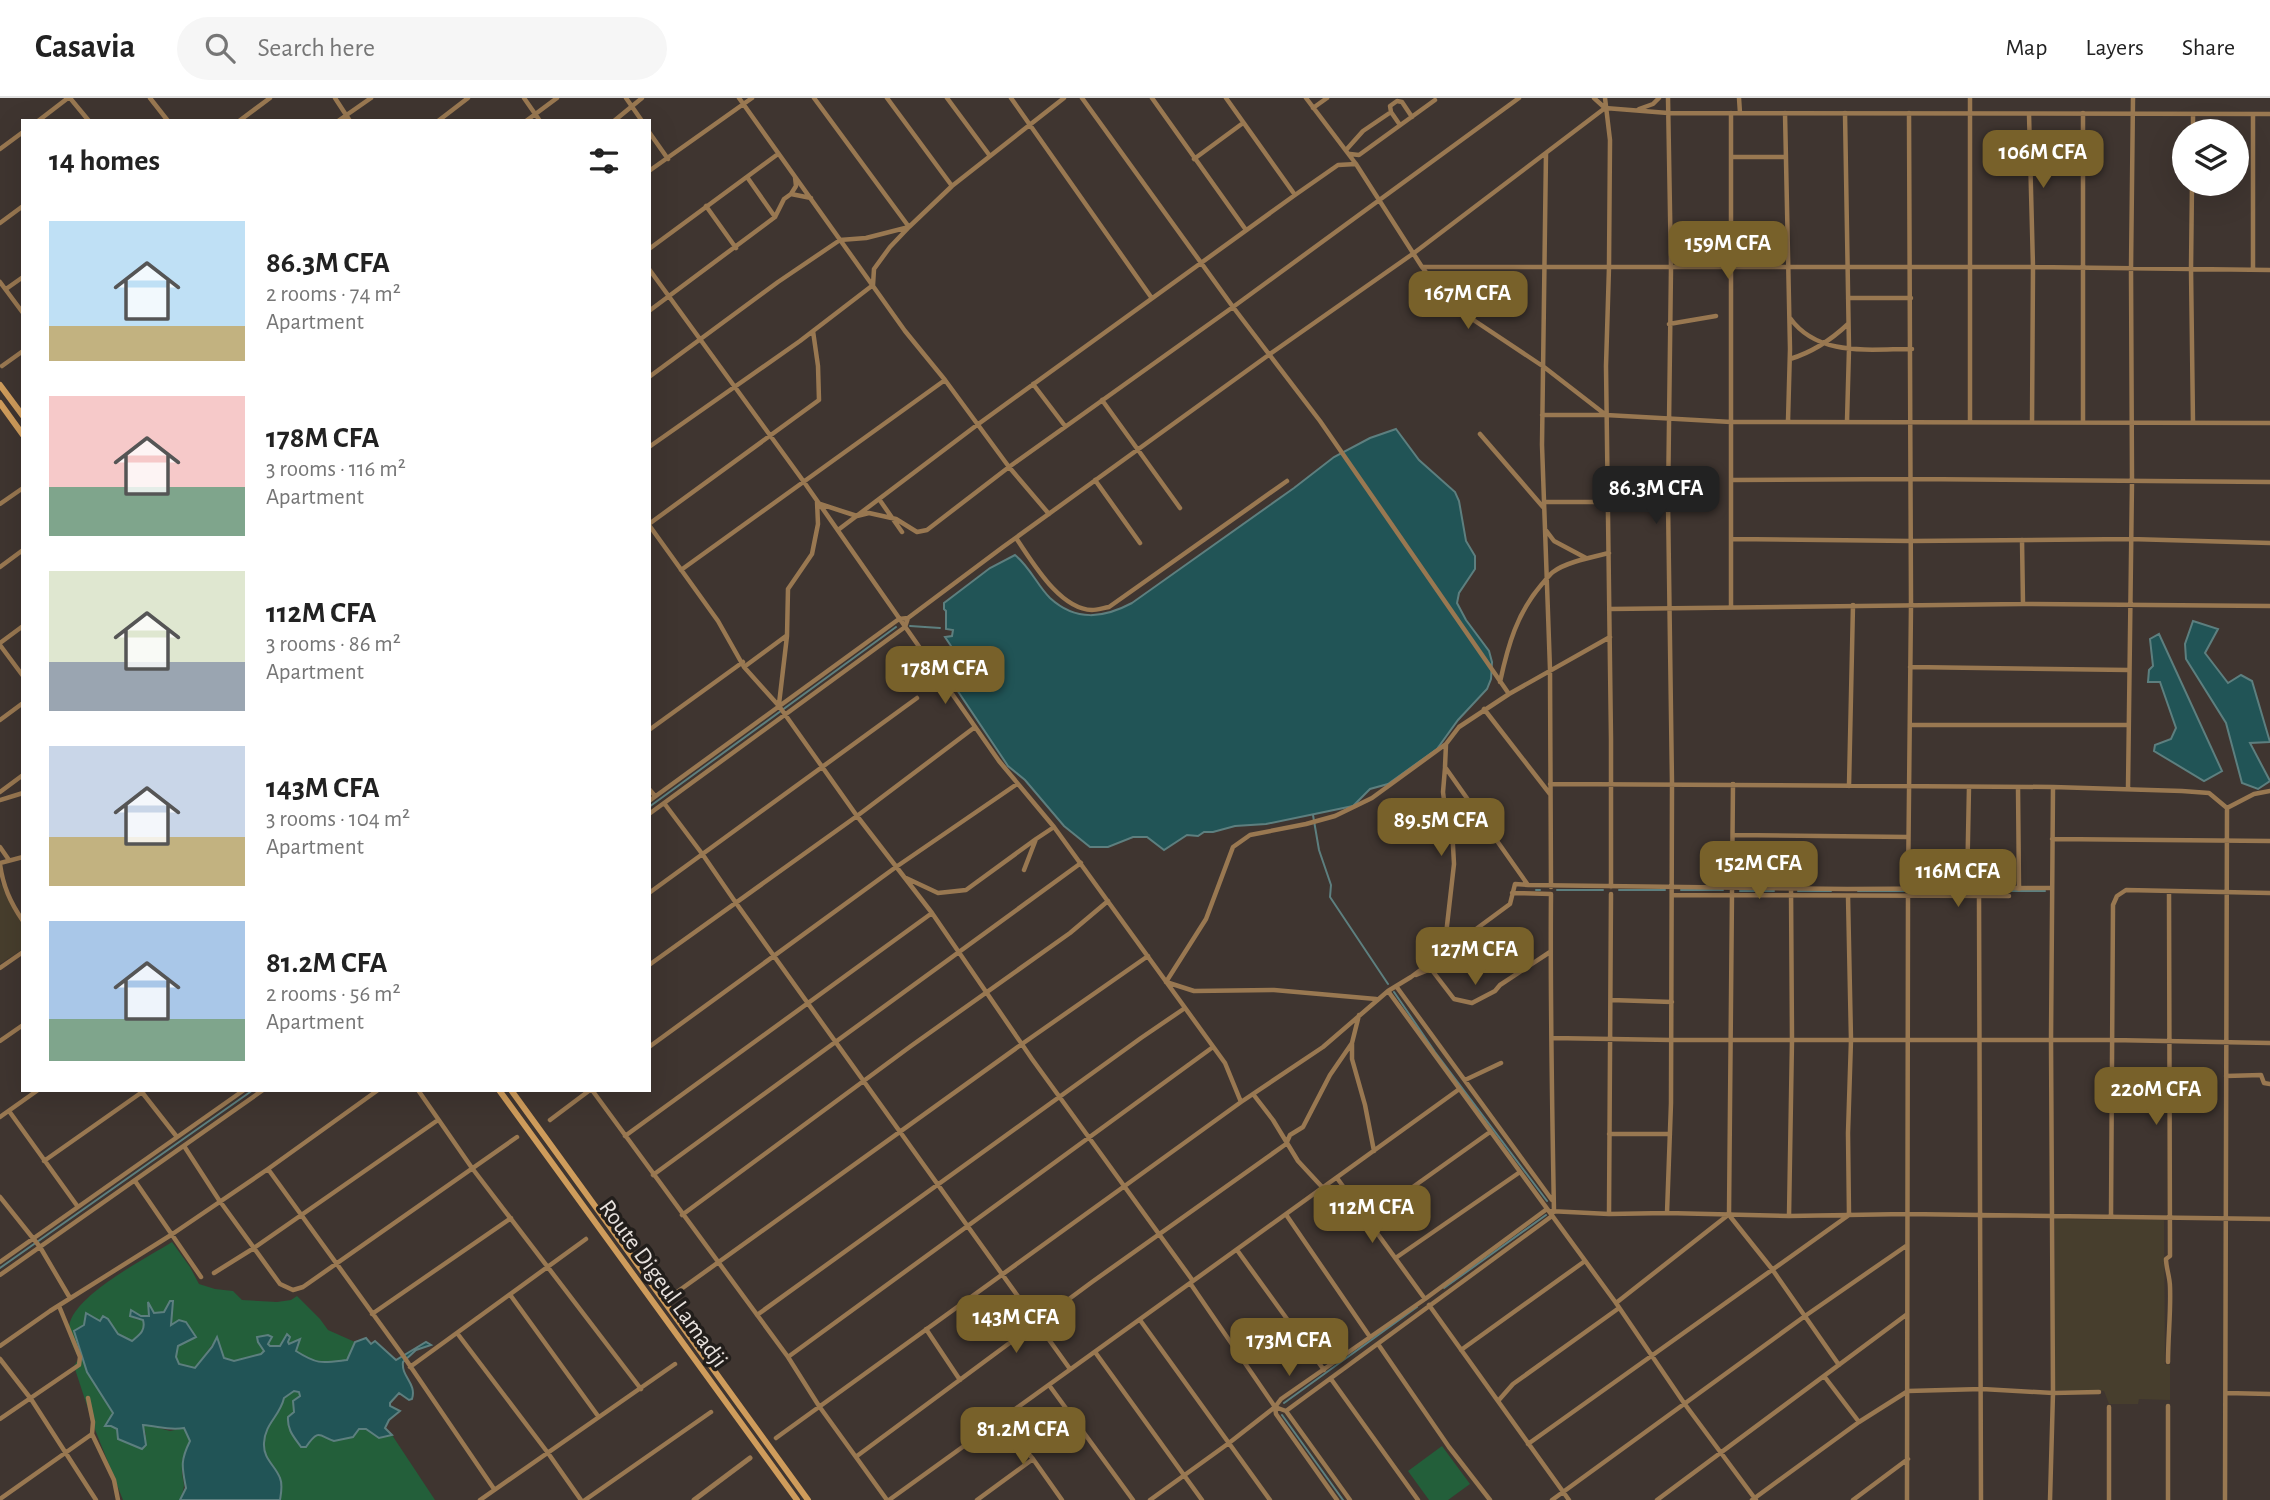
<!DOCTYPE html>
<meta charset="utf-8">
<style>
:root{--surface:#fff;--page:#f6f6f6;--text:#222;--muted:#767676;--line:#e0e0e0;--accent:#78612a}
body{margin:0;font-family:"Alegreya Sans",sans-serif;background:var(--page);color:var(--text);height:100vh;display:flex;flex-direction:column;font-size:26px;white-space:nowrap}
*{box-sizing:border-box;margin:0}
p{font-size:23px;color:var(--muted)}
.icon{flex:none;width:38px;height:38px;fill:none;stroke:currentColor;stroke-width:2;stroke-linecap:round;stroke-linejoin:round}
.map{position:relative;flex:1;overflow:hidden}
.details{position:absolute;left:21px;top:21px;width:630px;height:973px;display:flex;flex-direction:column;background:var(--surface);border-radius:0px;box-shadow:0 7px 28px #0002}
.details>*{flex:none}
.fabs{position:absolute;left:2172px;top:21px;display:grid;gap:14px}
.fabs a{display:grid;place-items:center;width:77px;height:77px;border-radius:50%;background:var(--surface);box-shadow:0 7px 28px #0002;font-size:35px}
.price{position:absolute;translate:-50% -60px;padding:0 16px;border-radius:14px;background:var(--accent);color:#fff;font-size:23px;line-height:46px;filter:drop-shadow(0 2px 4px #0008)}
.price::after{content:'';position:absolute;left:50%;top:42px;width:21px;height:16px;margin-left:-10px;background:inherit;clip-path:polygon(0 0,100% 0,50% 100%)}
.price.selected{background:#222;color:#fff}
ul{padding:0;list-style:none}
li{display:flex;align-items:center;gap:21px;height:175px;padding:0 28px}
li span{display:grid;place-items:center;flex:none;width:196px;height:140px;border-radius:0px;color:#555}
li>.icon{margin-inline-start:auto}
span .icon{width:84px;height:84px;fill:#fffc;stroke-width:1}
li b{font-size:30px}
h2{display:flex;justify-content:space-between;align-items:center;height:84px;padding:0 28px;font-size:30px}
header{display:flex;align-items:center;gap:42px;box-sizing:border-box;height:98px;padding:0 35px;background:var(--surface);border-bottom:2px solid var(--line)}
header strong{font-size:33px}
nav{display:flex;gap:38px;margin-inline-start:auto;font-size:24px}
.search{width:490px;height:63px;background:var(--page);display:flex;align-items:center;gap:18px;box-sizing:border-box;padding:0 24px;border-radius:38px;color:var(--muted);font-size:26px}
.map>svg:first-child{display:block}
</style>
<header>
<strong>Casavia</strong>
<div class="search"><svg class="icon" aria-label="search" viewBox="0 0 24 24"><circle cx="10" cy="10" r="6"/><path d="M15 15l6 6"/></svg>Search here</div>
<nav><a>Map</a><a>Layers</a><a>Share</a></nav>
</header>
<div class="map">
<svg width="2270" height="1402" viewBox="0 0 2270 1402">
<rect width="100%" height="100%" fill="#3f3530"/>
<path fill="#473e2d" d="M 0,784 L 23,828 L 23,851 L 0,866 Z
M 2055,1121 L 2164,1122 L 2165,1266 L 2170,1267 L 2170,1302 L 2139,1301 L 2138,1306 L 2109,1306 L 2104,1293 L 2055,1292 Z"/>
<path fill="#235f3a" d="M 172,1144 L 190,1169 L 199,1186 L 215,1191 L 233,1193 L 242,1202 L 277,1204 L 291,1202 L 297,1198 L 320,1221 L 328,1232 L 355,1244 L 347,1262 C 340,1263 330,1267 323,1266 C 308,1264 293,1252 285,1240 L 280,1248 L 269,1248 L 268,1246 L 272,1239 L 258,1244 L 264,1253 L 261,1256 L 234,1263 L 224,1260 L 217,1240 L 195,1270 L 179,1266 L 176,1259 L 178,1248 L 188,1244 L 179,1222 L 171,1227 L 173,1203 L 164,1214 L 154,1215 L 148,1204 L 149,1218 L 141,1218 L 131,1213 L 135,1221 L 143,1222 C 146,1233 139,1237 131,1243 L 118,1236 L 108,1221 L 103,1218 L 101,1223 L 84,1227 L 77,1244 L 87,1274 L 113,1315 L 110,1319 L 111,1328 L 118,1333 L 146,1337 L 143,1327 L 144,1326 L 170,1333 L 184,1330 L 190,1341 C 188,1350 182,1357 182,1368 C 181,1384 188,1384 180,1401 L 182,1402 L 123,1402 L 94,1329 L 74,1268 L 79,1260 C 73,1249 66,1236 70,1224 C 80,1194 145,1161 172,1144 Z
M 294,1293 L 299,1294 L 300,1296 L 306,1349 C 319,1329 319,1338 334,1343 L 353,1339 L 359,1331 C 368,1331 380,1336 390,1338 L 392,1337 L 435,1402 L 280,1402 C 281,1395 283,1387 280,1380 C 275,1367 263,1361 264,1345 C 265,1325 280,1318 284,1300 Z
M 1442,1348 L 1470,1386 L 1448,1402 L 1429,1402 L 1408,1373 Z"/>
<path fill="#215456" stroke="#5d7f7f" stroke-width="2" d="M 1396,331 L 1419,362 L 1455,394 L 1459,403 L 1466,443 L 1475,458 L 1475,471 L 1459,495 L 1457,505 L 1466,522 L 1489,553 L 1492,564 L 1491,581 L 1487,591 L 1458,622 L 1437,651 L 1388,686 L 1370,691 L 1353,708 L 1266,726 L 1235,728 L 1213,734 L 1204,734 L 1198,738 L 1187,737 L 1164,752 L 1147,739 L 1133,739 L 1108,749 L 1090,749 L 1064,728 L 1025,682 L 1008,668 L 943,571 L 959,560 L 945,539 L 952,538 L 953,532 L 946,531 L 946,513 L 944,511 L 944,505 L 990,470 L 1015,457 C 1030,469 1037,487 1050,500 C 1076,524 1104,520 1132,505 L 1294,390 L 1334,359 L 1370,340 Z
M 2193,523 L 2218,531 L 2205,555 L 2228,585 L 2241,577 L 2252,583 L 2270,644 L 2250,645 L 2270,683 L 2258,691 L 2242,685 L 2226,625 L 2186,561 L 2185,546 Z
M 2159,536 L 2222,673 L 2204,683 L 2154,653 L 2155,647 L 2171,641 L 2176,630 L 2160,584 L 2148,584 L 2149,572 L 2153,568 L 2150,541 Z
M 170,1203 L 173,1203 L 171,1227 L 179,1222 L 186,1224 L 196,1239 L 178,1248 L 176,1259 L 179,1266 L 195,1270 L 212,1249 L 217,1239 L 224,1260 L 234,1263 L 261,1256 L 264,1253 L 258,1244 L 257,1239 L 268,1237 L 272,1239 L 268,1246 L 270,1248 L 280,1248 L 287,1236 L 290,1239 L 288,1244 L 289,1246 L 300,1241 L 296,1253 C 318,1267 322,1265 347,1262 L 355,1244 L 366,1240 L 371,1246 L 375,1243 L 396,1262 L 426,1244 L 431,1247 L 416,1252 L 403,1264 C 401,1279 417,1285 412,1301 L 409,1302 L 399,1295 L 390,1305 L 390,1308 L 400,1313 L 389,1322 L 385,1330 L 392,1337 L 379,1340 L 366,1331 L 359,1331 L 353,1339 L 334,1343 C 319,1338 319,1330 306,1349 L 301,1349 C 294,1339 287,1332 288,1319 L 294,1314 L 293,1303 L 300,1298 L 299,1294 L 294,1293 L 284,1300 C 280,1318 265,1325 264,1345 C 263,1361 275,1367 280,1380 C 283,1387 281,1395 280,1402 L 180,1402 L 186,1390 C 182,1369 180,1363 190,1343 L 184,1330 C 169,1333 158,1328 143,1327 L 146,1347 L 142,1351 L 118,1341 L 117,1331 L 111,1328 L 105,1328 L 113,1315 L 87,1274 L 74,1233 L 84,1227 L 86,1215 L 100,1223 L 103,1218 L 108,1221 L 118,1236 L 132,1243 C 139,1237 146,1233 143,1222 L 130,1218 L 131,1212 L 141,1218 L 149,1218 L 148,1204 L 154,1215 L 164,1214 Z"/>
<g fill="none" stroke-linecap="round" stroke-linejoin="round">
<path stroke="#5d7f7f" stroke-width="2" d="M 910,528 L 940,530
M 649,709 L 896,529
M 1313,717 L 1319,752 L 1331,787 L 1330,799 L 1388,886
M 1536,792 L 1540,792
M 1557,792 L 1603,792
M 1619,792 L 1665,792
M 1681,792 L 1723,792
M 1740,793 L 1774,793
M 1798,793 L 1831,793
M 1858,793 L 2045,793
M 1394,894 L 1435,954 L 1547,1103
M 0,1170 L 253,992
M 1444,1190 L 1546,1117
M 1284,1305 L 1417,1209
M 1282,1317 L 1343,1402"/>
<path stroke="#997851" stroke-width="4.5" d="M 70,0 L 89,23
M 150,0 L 168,23
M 335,0 L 350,23
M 524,0 L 540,23
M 626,0 L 642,23
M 739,0 L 905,233 L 945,282 L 1009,369 L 1049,416
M 887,0 L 952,88
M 947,0 L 990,58
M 1011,0 L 1151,199
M 1082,0 L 1233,209 L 1320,323 L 1509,596
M 1152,0 L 1246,132
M 1226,0 L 1295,97
M 1306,0 L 1356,66 L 1422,169 L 1451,207 L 1544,269 L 1606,317
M 1594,0 L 1605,10 L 1668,15 L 2270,16
M 1605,0 L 1610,42 L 1609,169 L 1606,268 L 1611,641 L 1611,789
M 1739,0 L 1740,15
M 1970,0 L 1970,323
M 1313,10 L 1327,0
M 1639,11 L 1653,6 L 1659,0
M 1785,15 L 1790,251 L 1788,323
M 1845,15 L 1849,251 L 1847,323
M 2029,16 L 2033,169 L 2032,324
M 2253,16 L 2253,172
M 38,23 L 68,0
M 239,23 L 270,0
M 338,23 L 371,0
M 438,23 L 468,0
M 526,23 L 557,0
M 614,23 L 642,0
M 1400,27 L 1391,14 L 1390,8 L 1397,3 L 1402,4 L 1412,19
M 2193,33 L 2193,16
M 649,34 L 668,61
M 0,51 L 23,34
M 1346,52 L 1363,33 L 1391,14
M 1546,55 L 1542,347 L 1550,571 L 1551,789
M 1350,56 L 1359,57 L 1435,2
M 1731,59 L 1785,59
M 1194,61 L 1243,25
M 649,73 L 752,0
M 747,79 L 775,119
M 2192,86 L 2191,171 L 2193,325
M 791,96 L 796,88 L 795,79
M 706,108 L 736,150
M 0,125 L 23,108
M 649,151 L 778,56
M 1422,169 L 2033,169 L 2270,172
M 649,171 L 804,384 L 999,663 L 1054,729 L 1225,965 L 1241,1004
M 0,184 L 23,215
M 6,191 L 23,179
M 1848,200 L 1911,200
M 649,213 L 775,119 L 784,101 L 791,96 L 811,100
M 1790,220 C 1818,259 1869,251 1912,251
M 1669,226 L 1716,218
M 1790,261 C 1813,254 1831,242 1848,226
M 2,268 L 23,253
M 649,279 L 778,184 L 840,142 L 866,140 L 909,129 L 814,0
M 1033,286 L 1065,328
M 1102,302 L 1180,410
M 1542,317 L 1606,317 L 1731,324 L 2270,325
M 2083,324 L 2083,15
M 1480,336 L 1543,409
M 649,349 L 800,243 L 873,187 L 874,171 L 890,149 L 909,129 L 952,88 L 1064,0
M 1095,382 L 1140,445
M 1731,382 L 1911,381 L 2270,384
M 879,401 L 902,434
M 1544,404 L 1668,404
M 0,406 L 23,390
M 820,406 L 857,418 L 869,415 L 896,421 L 917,434 L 927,432 L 1009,369 L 1233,209 L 1519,0
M 649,426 L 819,302 L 818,268 L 813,233
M 649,427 L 718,523 L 744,569 L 779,608 L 857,718 L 932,815 L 1032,961 L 1193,1183
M 1545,431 L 1554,443 L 1586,460
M 838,432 L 977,327 L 1295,97 L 1338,67 L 1356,66
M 1016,440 C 1032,463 1059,511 1092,512 C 1097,512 1103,510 1109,509 L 1287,383
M 1731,441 L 1911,443 L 2130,441 L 2270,445
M 2022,442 L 2023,506
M 0,469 L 23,452
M 681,472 L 945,282
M 1731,509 L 1731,15
M 1610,511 L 2023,506 L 2270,508
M 908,520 L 1003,449 L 1270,256 L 1414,155 L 1605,10
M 0,545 L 23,528
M 0,547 L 23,578
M 744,569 L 786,538
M 1910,569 L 2129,572
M 1500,584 C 1508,547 1517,515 1542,486 C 1545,483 1549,477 1553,474 C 1566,464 1593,459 1609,455
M 779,606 L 787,538 L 788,491 L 812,456 L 818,426 L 817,403
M 1484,611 L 1550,696
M 0,622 L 23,605
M 1910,627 L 2128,627
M 649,632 L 743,564
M 1550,686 L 2053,689 L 2182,693 L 2209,695 L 2227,710
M 1733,686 L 1729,1117 L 1772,1171 L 1839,1267
M 1849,688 L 1853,507
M 2018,689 L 2019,791
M 649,691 L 655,698
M 2128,691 L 2132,383 L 2131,171 L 2133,0
M 0,694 L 23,677
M 0,702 L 23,695
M 649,703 L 899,521 L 908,520 L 905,529 L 649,716
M 664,705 L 703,757 L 736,805 L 1070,1271
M 2227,710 L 2254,696 L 2270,693
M 1733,737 L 1907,739
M 2052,741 L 2270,743
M 0,749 L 9,762
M 0,765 L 23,759
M 0,766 C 3,788 10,804 23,823
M 1024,772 L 1036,741 L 1054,729
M 906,780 L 938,795 L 966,792 L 1036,741
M 1527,787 L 1847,791 L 2051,790
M 1967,790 L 1969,689
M 1908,791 L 1911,507 L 1909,15
M 649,795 L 917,600
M 1512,795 L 1551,796 C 1550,902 1552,1008 1554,1114
M 1672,797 L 2009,798
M 1979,798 L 1981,1402
M 1444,854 L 1454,766 L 1452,730 L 1445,710 L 1443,694 L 1445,670
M 649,867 L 857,718 L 975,629
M 0,870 L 23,854
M 1416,877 L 1431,871 L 1454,901 L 1472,905 L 1495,893 L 1500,887 L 1550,854
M 1396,888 L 1552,1102
M 1388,893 L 1616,1205 L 1684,1305 L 1756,1402
M 1376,901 L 1274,892 L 1194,893 L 1166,884 L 1206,821 L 1233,749 L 1250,737 L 1306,726 L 1335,718 L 1372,700 L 1446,646
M 1611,902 L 1672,904
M 1552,940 L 1671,942 L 2112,942 L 2270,945
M 0,943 L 23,927
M 1352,946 L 1352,961 L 1365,1007 L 1374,1053
M 649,949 L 896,769 L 1017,686
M 2226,978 L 2261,977 L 2264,985 L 2270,986
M 1465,982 L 1501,965
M 418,992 L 472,1070 L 641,1291
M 592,992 L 788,1259 L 819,1308 L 887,1402
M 141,993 L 177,1039
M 1253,996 L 1273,1022 L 1298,1063 L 1323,1090
M 9,1013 L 78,1109
M 0,1019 L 38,992
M 550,1022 L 590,992
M 1609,1036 L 1670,1036
M 625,1038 L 932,815
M 184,1048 L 219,1102 L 280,1186 L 293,1192 L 303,1189 L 517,1039
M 44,1063 L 145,992
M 268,1071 L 402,1256 L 494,1391
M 653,1077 L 1081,765
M 1337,1080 L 1425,1201
M 135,1083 L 201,1179
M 0,1099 L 40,1149 L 70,1200
M 1549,1113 L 1609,1116 L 1667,1115 L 1789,1118 L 1906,1116 L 2270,1121
M 1667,1115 L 1671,1005 L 1672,686 L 1668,404 L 1671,170 L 1668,0
M 1609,1116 L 1611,796
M 682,1117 L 911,948 L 1070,835 L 1108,803
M 1287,1118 L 1370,1239
M 1789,1118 L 1792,942 L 1791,790
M 2111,1118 L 2113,807 L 2117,798 L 2126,792 L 2270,795
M 1368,1121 L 1490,1034
M 1237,1152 L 1324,1272
M 1397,1159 L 1520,1074
M 0,1164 L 244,992
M 214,1175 L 254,1150 L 438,1022
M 0,1177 L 263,992
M 1190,1185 L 1275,1309 L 1276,1316 L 1337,1402
M 677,1194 L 1022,946 L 1148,858
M 511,1198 L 598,1318
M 1616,1205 L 1728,1117
M 1429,1207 L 1569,1402
M 372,1216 L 511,1120
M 757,1217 L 1141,940 L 1185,910
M 1140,1222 L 1270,1402
M 926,1231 L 960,1282
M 457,1235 L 548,1355 L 581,1402
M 1378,1246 L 1449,1349 L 1490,1402
M 0,1248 L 50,1213 L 171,1137 L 268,1071 L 378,992
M 1461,1252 L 1585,1163
M 1095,1254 L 1202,1402
M 788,1259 L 1213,949
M 0,1261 L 31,1301 L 96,1402
M 2168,1264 C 2168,1238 2171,1214 2170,1189 C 2170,1179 2166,1170 2166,1161 L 2170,1158 L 2169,793
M 410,1269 L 586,1141
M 1824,1278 L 1859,1324
M 1331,1281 L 1418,1402
M 1049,1287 L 1133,1402
M 2226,1295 L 2270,1296
M 88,1300 L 93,1324 L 92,1336 L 114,1382 L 118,1402
M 1498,1303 L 1513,1286 L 1619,1210
M 1275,1309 L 1281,1301 L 1425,1201 L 1547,1111
M 2109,1309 L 2109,1402
M 1286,1313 L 1350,1402
M 0,1321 L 79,1267 L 80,1259 L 59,1208
M 1001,1322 L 1033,1361 L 1062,1402
M 776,1340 L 1241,1004 L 1323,949 L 1388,893 L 1411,879 L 1510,806 L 1515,786 L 1528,787 L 1445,669 L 1446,646 L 1459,629 L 1509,596 L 1610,539
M 1528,1346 L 1849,1117 L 1848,1035 L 1851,942 L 1848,798
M 857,1358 L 1092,1184 L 1286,1046 L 1290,1037 L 1303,1029 L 1330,977 L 1352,945 L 1359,917
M 0,1401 L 92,1336
M 480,1402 L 675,1266
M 585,1402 L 711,1314
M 889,1402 L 1458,992
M 977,1402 L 1033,1361
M 1150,1402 L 1229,1345 L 1275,1309 L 1286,1313 L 1552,1118
M 1552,1402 L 1805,1218 L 1906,1148
M 1657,1402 L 1906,1217
M 1752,1402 L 1859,1324 L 1908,1293 L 1982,1291 L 2053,1295 L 2099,1294
M 1853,1402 L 1908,1361
M 1907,1402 L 1908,798
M 2050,1402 L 2053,1295 L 2051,942 L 2053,689
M 2168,1402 L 2168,1308
M 2225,1402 L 2227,710"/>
<path stroke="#997851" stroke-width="5" d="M 694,1402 L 750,1360"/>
<path stroke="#cf9c5b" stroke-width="6" d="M 0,287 L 23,318
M 0,305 L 23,337
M 499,992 L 797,1402
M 511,992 L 808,1402"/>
</g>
<g text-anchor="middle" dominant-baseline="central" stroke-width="7" stroke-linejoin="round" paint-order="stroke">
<g font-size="24" fill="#e8e2de" stroke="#221e1b">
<text transform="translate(663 1186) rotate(54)">Route Digeul Lamadji</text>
</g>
</g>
</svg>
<div class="fabs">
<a><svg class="icon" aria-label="layers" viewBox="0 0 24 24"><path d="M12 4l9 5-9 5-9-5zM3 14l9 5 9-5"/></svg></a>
</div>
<b class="price" style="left:2043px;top:92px">106M CFA</b>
<b class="price" style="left:1728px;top:183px">159M CFA</b>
<b class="price" style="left:1468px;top:233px">167M CFA</b>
<b class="price selected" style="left:1656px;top:428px">86.3M CFA</b>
<b class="price" style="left:945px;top:608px">178M CFA</b>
<b class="price" style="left:1441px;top:760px">89.5M CFA</b>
<b class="price" style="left:1759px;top:803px">152M CFA</b>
<b class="price" style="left:1958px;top:811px">116M CFA</b>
<b class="price" style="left:1475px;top:889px">127M CFA</b>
<b class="price" style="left:2156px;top:1029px">220M CFA</b>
<b class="price" style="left:1372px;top:1147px">112M CFA</b>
<b class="price" style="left:1016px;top:1257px">143M CFA</b>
<b class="price" style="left:1289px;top:1280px">173M CFA</b>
<b class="price" style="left:1023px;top:1369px">81.2M CFA</b>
<section class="details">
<h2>14 homes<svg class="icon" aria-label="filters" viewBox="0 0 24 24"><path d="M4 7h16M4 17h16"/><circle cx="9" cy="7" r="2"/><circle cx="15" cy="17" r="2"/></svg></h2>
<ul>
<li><span style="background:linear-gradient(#bfe0f5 75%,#c2b280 0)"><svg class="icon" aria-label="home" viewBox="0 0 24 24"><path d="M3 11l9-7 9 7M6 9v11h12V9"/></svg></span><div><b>86.3M CFA</b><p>2 rooms · 74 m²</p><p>Apartment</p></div></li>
<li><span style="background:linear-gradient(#f6c9c9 65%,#7fa58c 0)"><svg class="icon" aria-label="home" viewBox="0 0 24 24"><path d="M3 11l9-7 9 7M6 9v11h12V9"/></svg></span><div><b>178M CFA</b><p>3 rooms · 116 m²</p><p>Apartment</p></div></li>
<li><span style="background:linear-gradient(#dfe7d0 65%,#9aa5b1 0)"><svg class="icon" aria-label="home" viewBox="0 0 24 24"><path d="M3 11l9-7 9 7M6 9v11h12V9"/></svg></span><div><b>112M CFA</b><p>3 rooms · 86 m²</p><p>Apartment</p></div></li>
<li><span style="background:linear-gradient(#c9d6e8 65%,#c2b280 0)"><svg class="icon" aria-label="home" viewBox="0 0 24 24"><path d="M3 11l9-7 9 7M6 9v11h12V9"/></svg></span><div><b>143M CFA</b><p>3 rooms · 104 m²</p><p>Apartment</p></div></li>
<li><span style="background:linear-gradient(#a9c7e8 70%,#7fa58c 0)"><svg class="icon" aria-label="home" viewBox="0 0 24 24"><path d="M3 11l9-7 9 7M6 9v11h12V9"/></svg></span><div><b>81.2M CFA</b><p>2 rooms · 56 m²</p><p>Apartment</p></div></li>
</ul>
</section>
</div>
